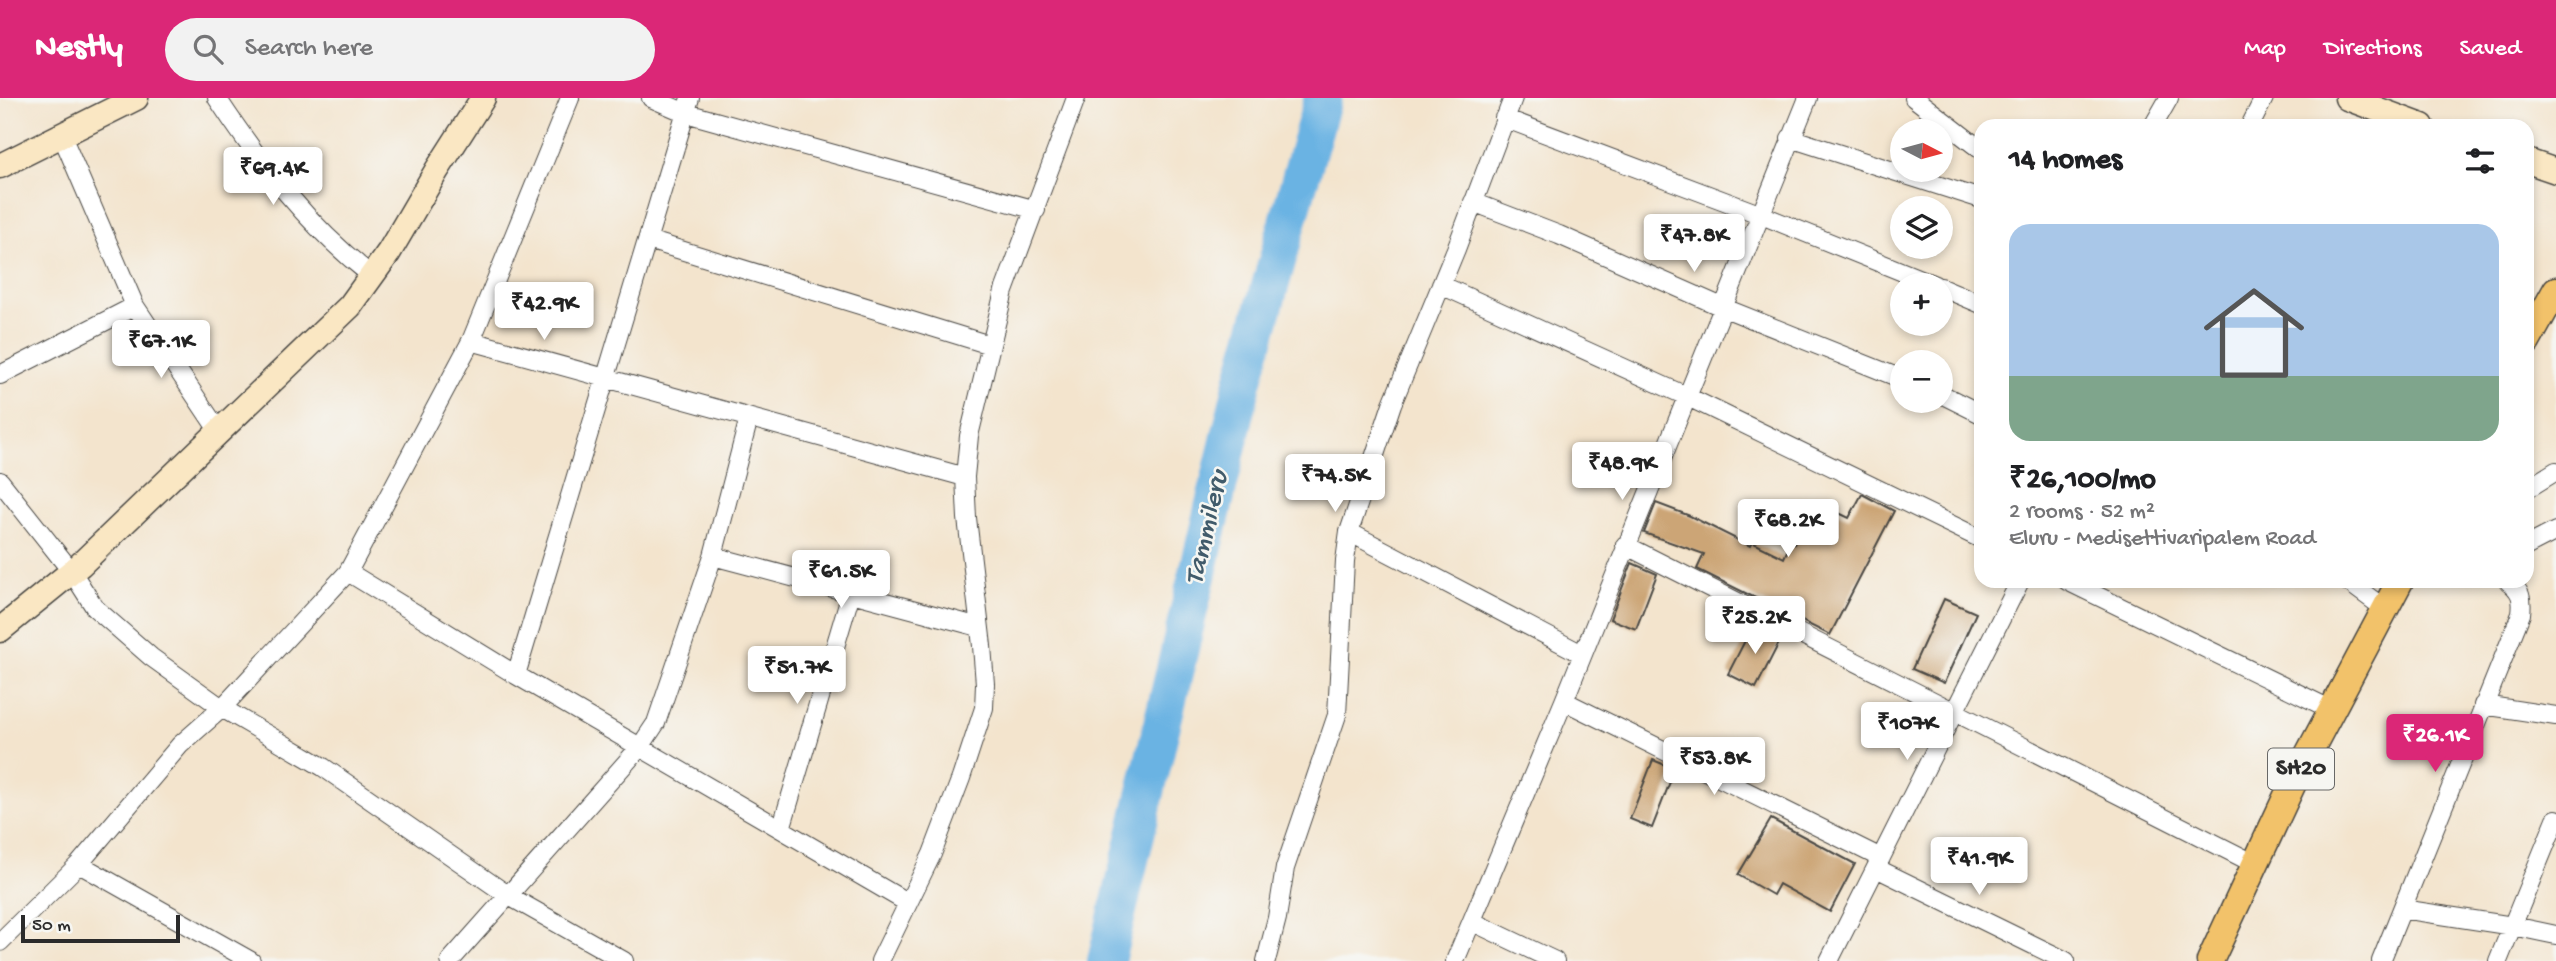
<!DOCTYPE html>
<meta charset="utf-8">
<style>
:root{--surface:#fff;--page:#f2f2f2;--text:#202124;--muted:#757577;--accent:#db2777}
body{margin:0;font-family:"Gochi Hand",sans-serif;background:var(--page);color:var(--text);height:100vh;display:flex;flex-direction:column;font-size:26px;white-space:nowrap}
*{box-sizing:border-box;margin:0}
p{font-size:23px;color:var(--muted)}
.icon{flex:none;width:38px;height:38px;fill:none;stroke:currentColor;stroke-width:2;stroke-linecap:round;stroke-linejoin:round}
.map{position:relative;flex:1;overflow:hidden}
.drawer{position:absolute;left:1974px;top:21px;width:560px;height:469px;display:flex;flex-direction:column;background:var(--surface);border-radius:21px;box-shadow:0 4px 10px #0003}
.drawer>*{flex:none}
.needle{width:46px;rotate:96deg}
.buttons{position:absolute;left:1890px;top:21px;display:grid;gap:14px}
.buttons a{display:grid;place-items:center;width:63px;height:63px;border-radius:50%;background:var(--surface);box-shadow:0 4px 10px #0003;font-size:35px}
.scale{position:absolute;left:21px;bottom:18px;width:159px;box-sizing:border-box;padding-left:7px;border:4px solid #2b2b2b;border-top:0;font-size:19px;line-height:24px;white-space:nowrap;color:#2b2b2b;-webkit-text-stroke:5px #f6f6f2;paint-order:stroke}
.price{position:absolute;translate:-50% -60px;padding:0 16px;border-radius:7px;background:#fff;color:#222;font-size:23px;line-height:46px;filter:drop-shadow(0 2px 4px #0008)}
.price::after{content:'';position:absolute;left:50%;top:42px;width:21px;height:16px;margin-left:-10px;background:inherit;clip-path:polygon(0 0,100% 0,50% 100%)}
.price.selected{background:var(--accent);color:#fff}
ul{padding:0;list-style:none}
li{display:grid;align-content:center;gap:14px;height:371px;padding:0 35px}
li span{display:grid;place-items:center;height:217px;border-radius:21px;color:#555}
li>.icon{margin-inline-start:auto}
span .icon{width:126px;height:126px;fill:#fffc;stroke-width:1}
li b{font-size:30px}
h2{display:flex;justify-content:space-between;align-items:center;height:84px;padding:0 35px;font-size:30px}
header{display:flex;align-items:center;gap:42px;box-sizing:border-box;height:98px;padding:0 35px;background:var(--accent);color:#fff}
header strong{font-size:33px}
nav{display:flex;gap:38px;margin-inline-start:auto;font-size:24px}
.search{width:490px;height:63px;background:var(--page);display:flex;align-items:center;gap:18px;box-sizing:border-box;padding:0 24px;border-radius:38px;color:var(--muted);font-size:26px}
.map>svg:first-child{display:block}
</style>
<header>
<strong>Nestly</strong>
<div class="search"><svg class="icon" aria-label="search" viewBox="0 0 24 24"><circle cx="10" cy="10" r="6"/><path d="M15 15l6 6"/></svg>Search here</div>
<nav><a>Map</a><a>Directions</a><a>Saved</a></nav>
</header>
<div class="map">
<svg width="2556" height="863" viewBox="0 0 2556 863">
<rect width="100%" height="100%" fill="#f6f6f2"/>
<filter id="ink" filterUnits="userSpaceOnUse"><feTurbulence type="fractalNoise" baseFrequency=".0143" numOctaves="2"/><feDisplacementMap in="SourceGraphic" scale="14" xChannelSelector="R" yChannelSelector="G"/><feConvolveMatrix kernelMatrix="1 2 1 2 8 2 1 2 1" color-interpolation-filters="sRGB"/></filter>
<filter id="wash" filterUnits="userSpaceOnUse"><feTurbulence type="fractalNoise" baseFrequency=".00686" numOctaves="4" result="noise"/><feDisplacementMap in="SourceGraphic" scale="28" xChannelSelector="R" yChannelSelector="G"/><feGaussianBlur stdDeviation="1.57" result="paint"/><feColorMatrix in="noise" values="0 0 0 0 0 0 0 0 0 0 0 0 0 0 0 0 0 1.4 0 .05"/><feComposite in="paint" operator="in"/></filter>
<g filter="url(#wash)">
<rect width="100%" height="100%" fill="#f3e4cd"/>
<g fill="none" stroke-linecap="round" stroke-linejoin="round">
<path stroke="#6bb3e3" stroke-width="38" d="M 1106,863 L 1243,284 L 1323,0"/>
</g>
<g id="blocks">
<path fill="#cca576" d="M 1862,396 L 1894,413 L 1830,537 L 1697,471 L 1704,456 L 1644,435 L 1656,405 L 1690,418 L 1750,448 L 1752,444 L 1784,460 L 1791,444 L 1794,445 L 1814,403 L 1849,420 Z
M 1632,465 L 1657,476 L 1636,531 L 1610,521 Z
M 1944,501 L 1976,515 L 1944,585 L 1912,571 Z
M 1754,525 L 1782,539 L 1756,590 L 1728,576 Z
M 1653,662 L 1675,671 L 1652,730 L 1630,721 Z
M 1771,721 L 1855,766 L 1830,814 L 1779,786 L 1773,797 L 1738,777 Z"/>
</g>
</g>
<g filter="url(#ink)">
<use href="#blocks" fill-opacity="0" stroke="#494743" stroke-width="2"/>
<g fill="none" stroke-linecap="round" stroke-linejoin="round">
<defs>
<path id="street" d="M 217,0 C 261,67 309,129 372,178
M 651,0 L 686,15 L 1036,112
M 1914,0 L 1981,52
M 1504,20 L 1759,116 L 1935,187
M 2153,28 L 2169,0
M 2250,28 L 2264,0
M 1790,40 L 1981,101
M 1473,104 L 1559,137 L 1722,209 L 1902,281
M 648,142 L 990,247
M 1441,187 L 1686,298 L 1981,441
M 1941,189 L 1981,206
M 135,208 L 220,335
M 471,243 L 965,379
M 0,277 L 135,208 L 62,38
M 1941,296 L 1981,316
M 0,383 L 72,474 L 95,510 L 151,559 L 222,610 L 323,669 L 509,798 L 624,863
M 2527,391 L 2556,373
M 1349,434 L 1582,556
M 1625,447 L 2255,766
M 2527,448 L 2556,433
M 713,458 L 979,529
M 348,474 L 471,243 L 570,0
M 2067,483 L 2332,612
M 2347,483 L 2385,511
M 516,577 L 690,0
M 1564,603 L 1881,760
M 2483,607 L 2556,618
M 781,731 L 851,495
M 79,766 L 180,647 L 222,610 L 348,474 L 516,577 L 908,805
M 1876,770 L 2066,863
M 2402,811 L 2513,828 L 2556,837
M 1473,824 L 1555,863
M 0,844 L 79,766 L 251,863
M 450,863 L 640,649 L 656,625 L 713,458 L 749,320
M 880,863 L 932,756 L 961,680 L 984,610 L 985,586 L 982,548 L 967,420 L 965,379 L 969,338 L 1004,193 L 1076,0
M 1266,863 L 1277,820 L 1285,770 L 1337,617 L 1345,463 L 1349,434 L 1392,306 L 1456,151 L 1513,0
M 1455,863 L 1564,603 L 1808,0
M 1829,863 L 2020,483
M 2381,863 L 2521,516 C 2523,500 2521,493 2508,483
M 2498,863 L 2556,721"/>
<path id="secondary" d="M 2347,0 L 2422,28
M 2527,63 L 2556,73
M 0,68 L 136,0
M 0,532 L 80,467 L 350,208 L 389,154 L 437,72 L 483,0"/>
<path id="primary" d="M 2527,244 L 2556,192
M 2210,863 L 2293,685 L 2400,483"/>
</defs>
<use href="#street" stroke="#494743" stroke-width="20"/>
<use href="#secondary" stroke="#494743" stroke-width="27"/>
<use href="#primary" stroke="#494743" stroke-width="29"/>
<use href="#street" stroke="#fff" stroke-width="18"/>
<use href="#secondary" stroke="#fae7c3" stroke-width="24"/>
<use href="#primary" stroke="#f2c26a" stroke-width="26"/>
</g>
</g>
<g text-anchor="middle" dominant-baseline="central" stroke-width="5" stroke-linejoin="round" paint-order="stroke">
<rect fill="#f6f6f2" stroke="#686867" stroke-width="2" x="2268" y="650.5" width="66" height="41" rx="5"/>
<g font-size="24" font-weight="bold" fill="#2b2b2b">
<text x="2301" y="671">SH20</text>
</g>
<g font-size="28" font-style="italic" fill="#415b6b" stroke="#f6f6f2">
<text transform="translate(1208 430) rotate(-77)">Tammileru</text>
</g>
</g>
</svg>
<div class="buttons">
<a><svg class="needle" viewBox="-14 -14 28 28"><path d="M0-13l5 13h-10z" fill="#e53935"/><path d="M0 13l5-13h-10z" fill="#757577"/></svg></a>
<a><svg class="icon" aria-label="layers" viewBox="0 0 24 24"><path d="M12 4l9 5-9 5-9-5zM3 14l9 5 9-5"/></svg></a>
<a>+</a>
<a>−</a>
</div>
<div class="scale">50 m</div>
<b class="price" style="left:273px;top:109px">₹69.4K</b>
<b class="price" style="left:1694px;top:176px">₹47.8K</b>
<b class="price" style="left:544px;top:244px">₹42.9K</b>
<b class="price" style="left:161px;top:282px">₹67.1K</b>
<b class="price" style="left:1622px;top:404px">₹48.9K</b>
<b class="price" style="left:1335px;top:416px">₹74.5K</b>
<b class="price" style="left:1788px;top:461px">₹68.2K</b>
<b class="price" style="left:841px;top:512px">₹61.5K</b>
<b class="price" style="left:1755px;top:558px">₹25.2K</b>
<b class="price" style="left:797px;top:608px">₹51.7K</b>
<b class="price" style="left:1907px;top:664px">₹107K</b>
<b class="price selected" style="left:2435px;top:676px">₹26.1K</b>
<b class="price" style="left:1714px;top:699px">₹53.8K</b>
<b class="price" style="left:1979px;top:799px">₹41.9K</b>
<section class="drawer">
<h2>14 homes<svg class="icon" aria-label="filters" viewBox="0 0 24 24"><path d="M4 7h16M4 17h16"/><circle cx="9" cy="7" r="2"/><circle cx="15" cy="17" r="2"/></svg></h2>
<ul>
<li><span style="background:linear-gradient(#a9c7e8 70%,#7fa58c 0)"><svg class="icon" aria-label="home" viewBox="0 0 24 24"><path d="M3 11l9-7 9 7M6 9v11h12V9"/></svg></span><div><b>₹26,100/mo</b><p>2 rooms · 52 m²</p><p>Eluru - Medisettivaripalem Road</p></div></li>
</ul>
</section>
</div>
